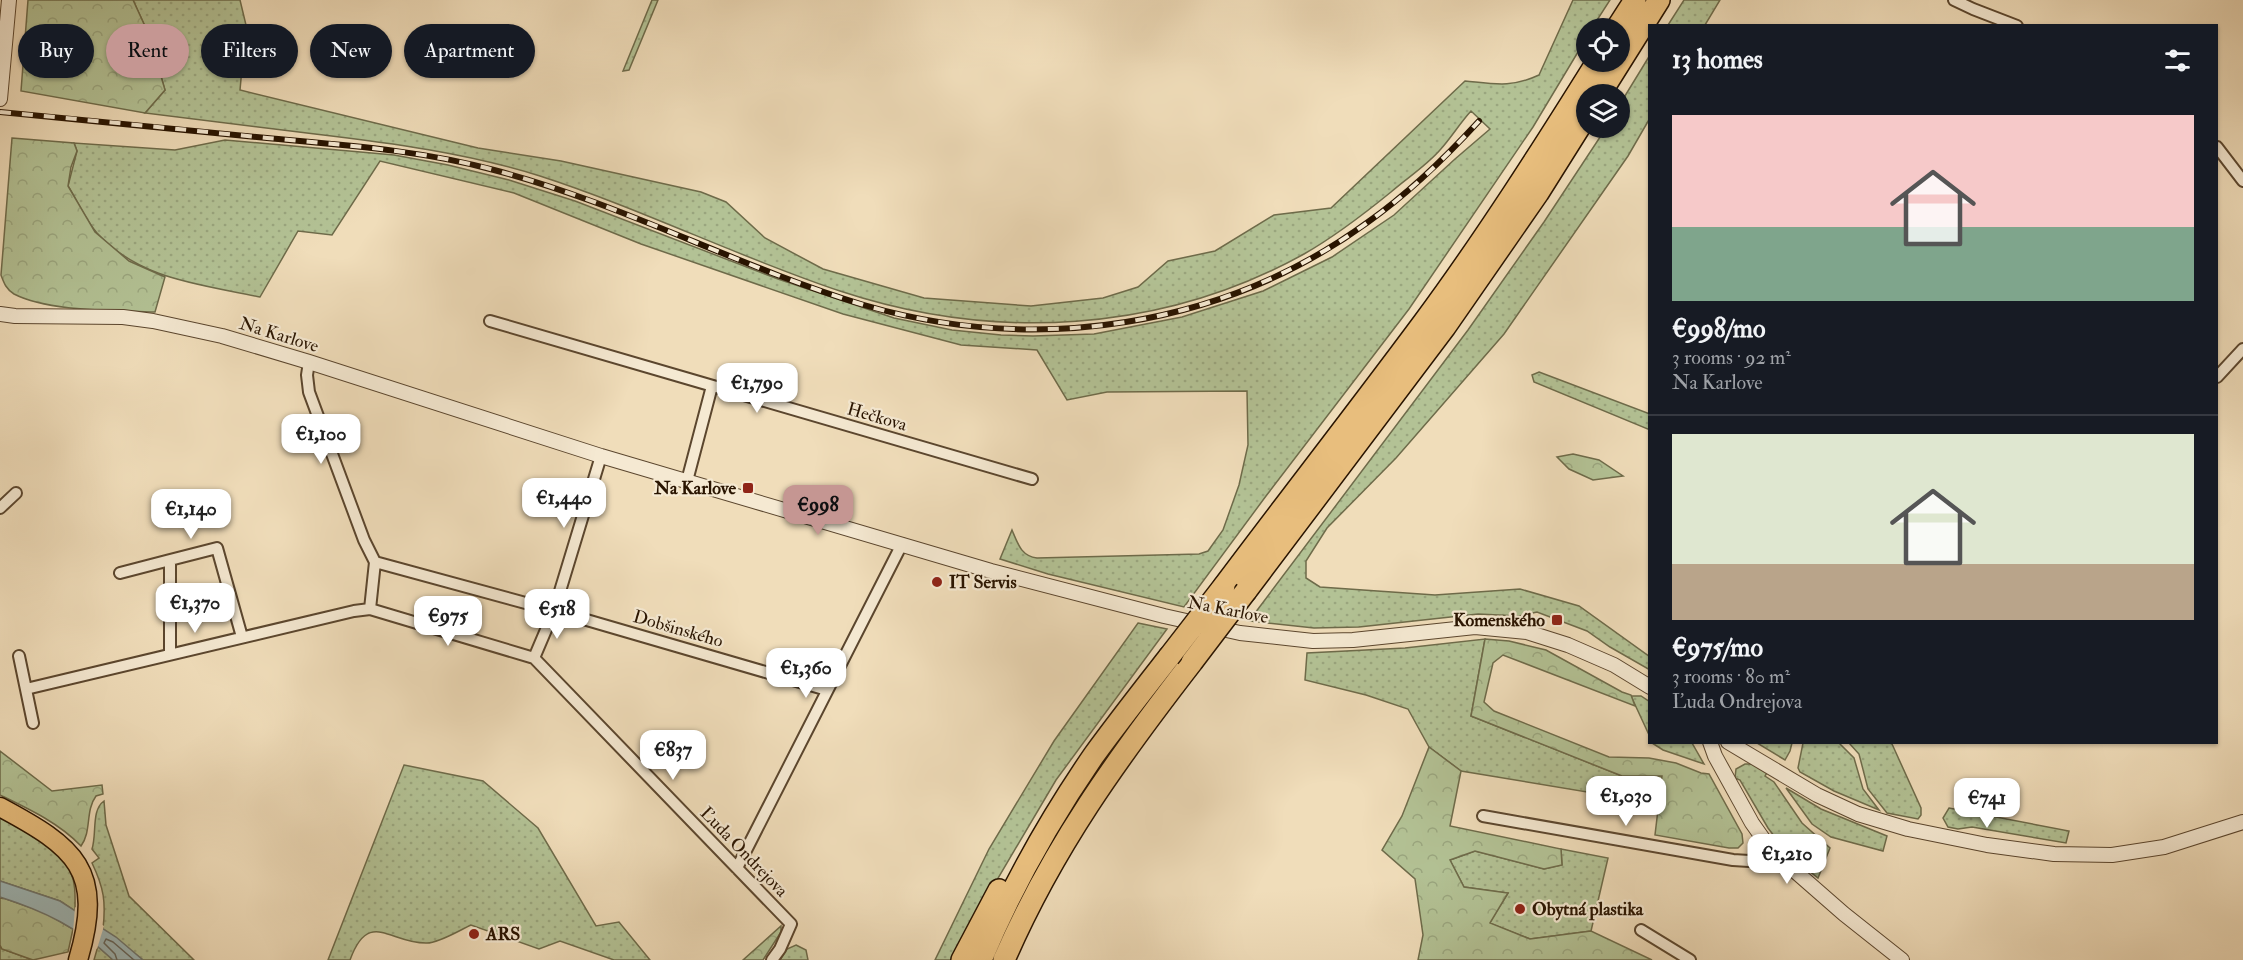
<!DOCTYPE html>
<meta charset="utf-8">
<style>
:root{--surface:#171b24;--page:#20242c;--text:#f1f3f6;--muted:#9ea1a6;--line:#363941;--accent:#c59692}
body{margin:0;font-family:"IM FELL Double Pica",serif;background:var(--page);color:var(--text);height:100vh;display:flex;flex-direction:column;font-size:22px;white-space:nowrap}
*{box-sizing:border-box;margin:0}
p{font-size:20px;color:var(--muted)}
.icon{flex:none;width:33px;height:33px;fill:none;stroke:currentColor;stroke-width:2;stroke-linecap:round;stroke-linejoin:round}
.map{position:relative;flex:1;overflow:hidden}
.drawer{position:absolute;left:1648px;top:24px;width:570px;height:720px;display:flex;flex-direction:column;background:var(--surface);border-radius:0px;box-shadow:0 2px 4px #0004}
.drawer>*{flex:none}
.banner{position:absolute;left:18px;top:24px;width:570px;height:54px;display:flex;gap:12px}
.buttons{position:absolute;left:1576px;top:18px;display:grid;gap:12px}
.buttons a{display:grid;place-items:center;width:54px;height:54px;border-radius:50%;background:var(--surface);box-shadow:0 2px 4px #0004;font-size:30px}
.price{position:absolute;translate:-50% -51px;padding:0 14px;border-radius:12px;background:#fff;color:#222;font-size:20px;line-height:39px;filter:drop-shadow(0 2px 3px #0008)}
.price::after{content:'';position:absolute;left:50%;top:36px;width:18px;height:14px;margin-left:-9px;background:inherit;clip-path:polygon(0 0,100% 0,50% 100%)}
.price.current{background:var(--accent);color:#111}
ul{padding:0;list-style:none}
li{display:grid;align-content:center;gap:12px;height:318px;padding:0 24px}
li+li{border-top:2px solid var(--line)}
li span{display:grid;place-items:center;height:186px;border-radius:0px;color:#555}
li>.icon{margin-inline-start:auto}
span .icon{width:108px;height:108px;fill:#fffc;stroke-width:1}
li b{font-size:26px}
h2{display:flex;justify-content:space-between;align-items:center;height:72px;padding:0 24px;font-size:26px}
.tag{padding:0 21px;border-radius:27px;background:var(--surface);box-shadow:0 2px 4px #0004;font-size:21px;line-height:54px}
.tag.current{background:var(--accent);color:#111}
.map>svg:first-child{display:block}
</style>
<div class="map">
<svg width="2243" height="960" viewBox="0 0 2243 960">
<defs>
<pattern id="grass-dots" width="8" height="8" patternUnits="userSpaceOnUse" patternTransform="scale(1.5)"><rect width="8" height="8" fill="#b3c295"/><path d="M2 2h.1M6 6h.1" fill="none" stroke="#9aa67f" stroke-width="1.8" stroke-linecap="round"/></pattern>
<pattern id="forest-crowns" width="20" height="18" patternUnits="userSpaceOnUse" patternTransform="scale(1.5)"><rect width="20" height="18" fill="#b3c295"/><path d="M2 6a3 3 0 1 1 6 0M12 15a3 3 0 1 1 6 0" fill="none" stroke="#9aa67f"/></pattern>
</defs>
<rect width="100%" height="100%" fill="#f0ddba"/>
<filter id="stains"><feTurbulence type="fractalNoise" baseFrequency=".00333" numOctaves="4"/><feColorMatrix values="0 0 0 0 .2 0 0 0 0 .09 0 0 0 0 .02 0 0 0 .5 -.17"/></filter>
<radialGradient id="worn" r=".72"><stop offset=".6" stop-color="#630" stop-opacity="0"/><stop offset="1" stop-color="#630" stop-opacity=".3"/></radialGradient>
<path fill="url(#grass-dots)" stroke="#6e6b4a" stroke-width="1.5" d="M 133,0 L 240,0 L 246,25 L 240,90 L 478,148 L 561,161 L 701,192 L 726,202 L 765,238 L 823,269 L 924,298 L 1031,306 L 1103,298 L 1138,287 L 1168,261 L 1215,251 L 1274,215 L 1331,208 L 1465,81 C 1495,84 1511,88 1539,75 L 1573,0 L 1610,0 L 1592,28 L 1587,28 L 1587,37 L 1533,127 L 1409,309 L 1266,496 L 1184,607 L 1048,574 L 1000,559 L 1012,530 C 1018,544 1021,556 1037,558 L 1199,554 L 1208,551 L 1223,530 L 1239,485 L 1248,445 L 1247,391 L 1107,392 L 1067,400 L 1037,350 L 961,345 L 843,314 L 641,244 L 514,193 L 380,161 L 332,235 L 298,231 L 260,297 C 200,284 140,280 97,233 C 85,220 77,200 68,186 L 77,151 L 74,143 L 175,150 L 225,140 L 394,155 L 448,165 L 509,180 L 575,201 L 778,279 L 894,318 L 952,330 L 1001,335 L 1033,336 L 1094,334 L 1182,317 L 1263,291 L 1332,257 L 1394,215 L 1455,159 L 1490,129 L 1471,111 C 1460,123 1451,138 1440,150 C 1426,166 1407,178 1391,192 C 1364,214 1334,237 1304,254 C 1161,333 994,342 840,291 C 738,257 642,209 540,176 C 467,153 391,143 315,134 C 259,127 202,120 145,113 L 165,90 L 149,35 Z
M 652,0 L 658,0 L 629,70 L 623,71 Z
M 1684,0 L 1720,0 L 1705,25 L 1668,25 Z
M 1650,55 L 1650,118 L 1628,156 L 1504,334 L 1396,458 L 1327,528 L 1306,561 L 1306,578 L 1320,587 L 1435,595 L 1520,589 L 1579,606 L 1650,657 L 1650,670 L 1610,647 L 1587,631 L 1537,612 L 1519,616 L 1478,614 L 1359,627 L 1314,628 L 1249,621 L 1468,330 L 1544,222 L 1606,128 L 1620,128 L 1620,104 Z
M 1539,372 L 1650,414 L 1650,430 L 1534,382 L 1532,375 Z
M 1138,623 L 1167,629 L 1056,780 L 991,890 L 953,960 L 935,960 L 989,849 L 1054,741 Z
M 1485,639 L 1471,716 L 1622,776 L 1662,776 L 1659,804 L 1461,771 L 1429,747 L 1408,709 L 1366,695 L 1305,680 L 1307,653 L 1405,648 Z
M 1631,696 L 1641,696 L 1650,702 L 1650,737 Z
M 1888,742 L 1892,744 L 1921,808 L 1921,815 L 1918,819 L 1887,813 L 1868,789 L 1859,754 L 1849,743 Z
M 1652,743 L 1692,743 L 1704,764 L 1663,750 Z
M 1757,743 L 1792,743 L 1790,751 L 1785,760 Z
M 1803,743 L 1839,743 L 1854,758 L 1863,789 L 1879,810 L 1834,791 L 1800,772 L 1798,768 Z
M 1745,764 L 1753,764 L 1768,771 L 1765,776 L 1774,782 L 1802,823 L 1830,848 L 1818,878 L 1787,853 L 1768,828 L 1740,780 L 1735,778 L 1736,769 Z
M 404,765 L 483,781 L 538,828 L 596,926 L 619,922 L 650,960 L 614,960 L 560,941 L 539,949 L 471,925 C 460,930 439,943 427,943 C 390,944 369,908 350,960 L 328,960 Z
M 1786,788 L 1821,809 L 1887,836 L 1883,851 L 1831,837 L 1812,824 Z
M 104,801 L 106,825 L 129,896 L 194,960 L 143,960 L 103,929 C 106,902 104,888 92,863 L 99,858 L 92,849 C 97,834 91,810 104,801 Z
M 1949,808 L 2069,831 L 2066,843 L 1972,827 L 1958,829 L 1948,827 L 1943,818 Z
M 0,816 C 24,830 61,845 71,873 C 76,885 75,898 75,911 L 60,901 L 0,881 Z
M 1561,849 L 1608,858 L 1591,931 L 1530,939 L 1489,923 L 1508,893 L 1464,887 L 1450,860 L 1475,851 L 1544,869 L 1562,865 Z
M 0,945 L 2,949 L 33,960 L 0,960 Z
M 796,945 L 806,950 L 808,960 L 780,960 L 787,949 Z
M 98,946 L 113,960 L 94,960 Z"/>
<path fill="url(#forest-crowns)" stroke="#6e6b4a" stroke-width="1.5" d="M 28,0 L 133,0 L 149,35 L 165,90 L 145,113 L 21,91 Z
M 12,138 L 74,143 L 77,151 L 71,167 L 68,186 L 95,232 L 129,261 L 165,277 L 155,312 C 115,310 49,312 14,294 C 6,289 4,283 1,275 Z
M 1573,454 L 1599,460 L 1623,476 L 1593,480 L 1569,469 L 1557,457 Z
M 1485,639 L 1509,641 L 1546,650 L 1622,692 L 1631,695 L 1635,706 L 1503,655 L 1493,663 L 1484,702 L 1494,711 L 1609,757 L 1649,758 L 1676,763 L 1701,773 L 1709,774 L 1742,834 L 1743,843 L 1738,848 L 1729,848 L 1655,835 L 1662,776 L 1622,776 L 1471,716 Z
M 1429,747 L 1461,771 L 1450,826 L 1561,849 L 1562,865 L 1544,869 L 1475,851 L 1450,860 L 1464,887 L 1508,893 L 1490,923 L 1530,939 L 1591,931 L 1652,960 L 1418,960 L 1423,935 L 1415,879 L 1382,850 L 1402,816 Z
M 0,751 L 52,791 L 102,785 L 103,794 L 96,796 C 85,811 92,831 81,846 C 59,823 29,809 0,795 Z
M 0,897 L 46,913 L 73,929 L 68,952 L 33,960 L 2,949 L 0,945 Z
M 781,926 L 781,932 L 763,960 L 743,960 Z"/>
<path fill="#9eb9ba" stroke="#6f7770" stroke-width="1.5" d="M 0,881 L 60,901 L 116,937 L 143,960 L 113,960 C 79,928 44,911 0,897 Z"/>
<path fill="#f0ddba" d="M 75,907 L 104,926 L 97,949 L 73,933 Z"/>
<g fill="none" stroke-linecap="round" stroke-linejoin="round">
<path stroke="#64665d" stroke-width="1.5" d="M 117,960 L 115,954 L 104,943 L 106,939 L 113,942 L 134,960"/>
<defs>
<path id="minor" d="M 1954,0 L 1973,9 L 2017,26
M 2217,147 L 2243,181
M 490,321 L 1032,479
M 309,362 L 307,375 L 309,392 L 364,540 L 375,562 L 370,609
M 2217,377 L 2243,349
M 687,481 L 712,386
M 0,508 L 16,493
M 375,562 L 566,614 L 827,690
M 120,573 L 170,560
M 170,654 L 170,560 L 217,548 L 242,637
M 19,656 L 33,723
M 534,658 L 554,611 L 601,456
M 26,689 L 354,611 L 370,609 L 534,658 L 791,924 L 780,949 L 772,960
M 1483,816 L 1733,860 L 1749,861 L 1772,849
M 737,868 L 902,544
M 1641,930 L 1690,960"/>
<path id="tertiary" d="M 0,99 L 9,0
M 0,314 L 15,316 L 123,317 L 153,321 L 222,336 L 309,362 L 601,456 L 991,571 L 1164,616 L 1240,633 L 1313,641 L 1353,640 L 1475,627 L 1527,632 L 1568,645 L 1614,665 L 1650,687
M 1710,742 L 1715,756 L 1752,823 L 1764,840 L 1780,858 L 1844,914 L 1902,960
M 1728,742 L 1817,795 L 1858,814 L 1908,829 L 1987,845 L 2054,854 L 2112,855 L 2164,847 L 2243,822"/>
<path id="primary" d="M 0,807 C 75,847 105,870 78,960"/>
<path id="motorway" d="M 1617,28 L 1635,0
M 1600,94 L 1659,0
M 1224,586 C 1290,498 1358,411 1424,322 C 1486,238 1542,150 1597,62
M 1246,591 L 1445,327 L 1538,193 L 1587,115
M 962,960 L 999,890
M 981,960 C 1011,888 1050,819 1094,755 C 1118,722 1144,689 1169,657
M 1004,960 C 1053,847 1117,759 1192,662"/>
</defs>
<use href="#minor" stroke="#5b462e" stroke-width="14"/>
<use href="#tertiary" stroke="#5b462e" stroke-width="16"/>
<use href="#primary" stroke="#291400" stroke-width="21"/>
<use href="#motorway" stroke="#291400" stroke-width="24"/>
<use href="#minor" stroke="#f5e9d2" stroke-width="10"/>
<use href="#tertiary" stroke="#f5e9d2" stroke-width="14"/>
<use href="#primary" stroke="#e8be7d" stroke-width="18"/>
<use href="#motorway" stroke="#e8be7d" stroke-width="21"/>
<defs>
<path id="rail" d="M 0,112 C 89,120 178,129 267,138 C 343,145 420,150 494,170 C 621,203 738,267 864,305 C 1035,355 1223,328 1368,222 C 1409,193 1445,158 1479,121"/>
</defs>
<use href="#rail" stroke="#291400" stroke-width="6"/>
<use href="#rail" stroke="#f5e9d2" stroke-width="4" stroke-dasharray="11" stroke-linecap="butt"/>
<defs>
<path id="motorway-bridge" d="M 1169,657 L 1224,586
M 1192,662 L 1246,591"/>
</defs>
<use href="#motorway-bridge" stroke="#291400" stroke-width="24" stroke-linecap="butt"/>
<use href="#motorway-bridge" stroke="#e8be7d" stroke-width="21"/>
</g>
<g fill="#8f2418" stroke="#f5e9d2" stroke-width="2">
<rect x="742" y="482" width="12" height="12" rx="3"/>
<circle cx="937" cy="582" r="6"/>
<rect x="1551" y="614" width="12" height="12" rx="3"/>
<circle cx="1520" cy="909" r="6"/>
<circle cx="474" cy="934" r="6"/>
</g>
<g text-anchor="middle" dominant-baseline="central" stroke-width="4.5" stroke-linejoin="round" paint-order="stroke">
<g font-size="18" fill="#291400" stroke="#f5e9d2">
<text transform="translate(279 335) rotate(17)">Na Karlove</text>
<text transform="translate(877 417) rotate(16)">Hečkova</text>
<text transform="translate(1228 610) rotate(11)">Na Karlove</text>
<text transform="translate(678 629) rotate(16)">Dobšinského</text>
<text transform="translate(744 852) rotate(46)">Ľuda Ondrejova</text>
</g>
<g font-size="18" font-weight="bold" fill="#291400" stroke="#f5e9d2" text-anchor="start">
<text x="736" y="488" text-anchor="end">Na Karlove</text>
<text x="949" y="582">IT Servis</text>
<text x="1545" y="620" text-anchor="end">Komenského</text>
<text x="1532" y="909">Obytná plastika</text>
<text x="486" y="934">ARS</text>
</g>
</g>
<rect width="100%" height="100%" filter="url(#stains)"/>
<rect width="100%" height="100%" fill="url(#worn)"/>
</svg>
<div class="buttons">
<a><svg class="icon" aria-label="locate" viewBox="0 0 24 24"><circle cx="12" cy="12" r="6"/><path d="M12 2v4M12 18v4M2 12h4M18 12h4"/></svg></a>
<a><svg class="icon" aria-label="layers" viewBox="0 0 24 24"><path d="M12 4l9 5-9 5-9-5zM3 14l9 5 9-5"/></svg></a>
</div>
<b class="price" style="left:757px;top:414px">€1,790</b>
<b class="price" style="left:321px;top:465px">€1,100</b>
<b class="price" style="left:564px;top:529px">€1,440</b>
<b class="price current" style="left:818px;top:536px">€998</b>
<b class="price" style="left:191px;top:540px">€1,140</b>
<b class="price" style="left:195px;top:634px">€1,370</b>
<b class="price" style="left:557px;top:640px">€518</b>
<b class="price" style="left:448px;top:647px">€975</b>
<b class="price" style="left:806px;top:699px">€1,360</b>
<b class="price" style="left:673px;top:781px">€837</b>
<b class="price" style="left:1626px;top:827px">€1,030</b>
<b class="price" style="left:1987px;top:829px">€741</b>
<b class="price" style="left:1787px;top:885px">€1,210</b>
<div class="banner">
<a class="tag">Buy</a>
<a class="tag current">Rent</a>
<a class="tag">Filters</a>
<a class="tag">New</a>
<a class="tag">Apartment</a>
</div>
<section class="drawer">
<h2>13 homes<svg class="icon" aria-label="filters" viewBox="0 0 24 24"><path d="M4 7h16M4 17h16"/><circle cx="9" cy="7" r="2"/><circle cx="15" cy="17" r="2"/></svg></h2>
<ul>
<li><span style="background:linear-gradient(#f6c9c9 60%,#7fa58c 0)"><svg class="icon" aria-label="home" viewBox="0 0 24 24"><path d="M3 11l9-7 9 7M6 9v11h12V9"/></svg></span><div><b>€998/mo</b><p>3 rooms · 92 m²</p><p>Na Karlove</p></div></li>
<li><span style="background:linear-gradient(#dfe7d0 70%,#b9a48a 0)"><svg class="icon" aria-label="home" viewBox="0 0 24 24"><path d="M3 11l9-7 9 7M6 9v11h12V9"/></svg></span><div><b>€975/mo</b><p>3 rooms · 80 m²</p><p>Ľuda Ondrejova</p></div></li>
</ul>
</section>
</div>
